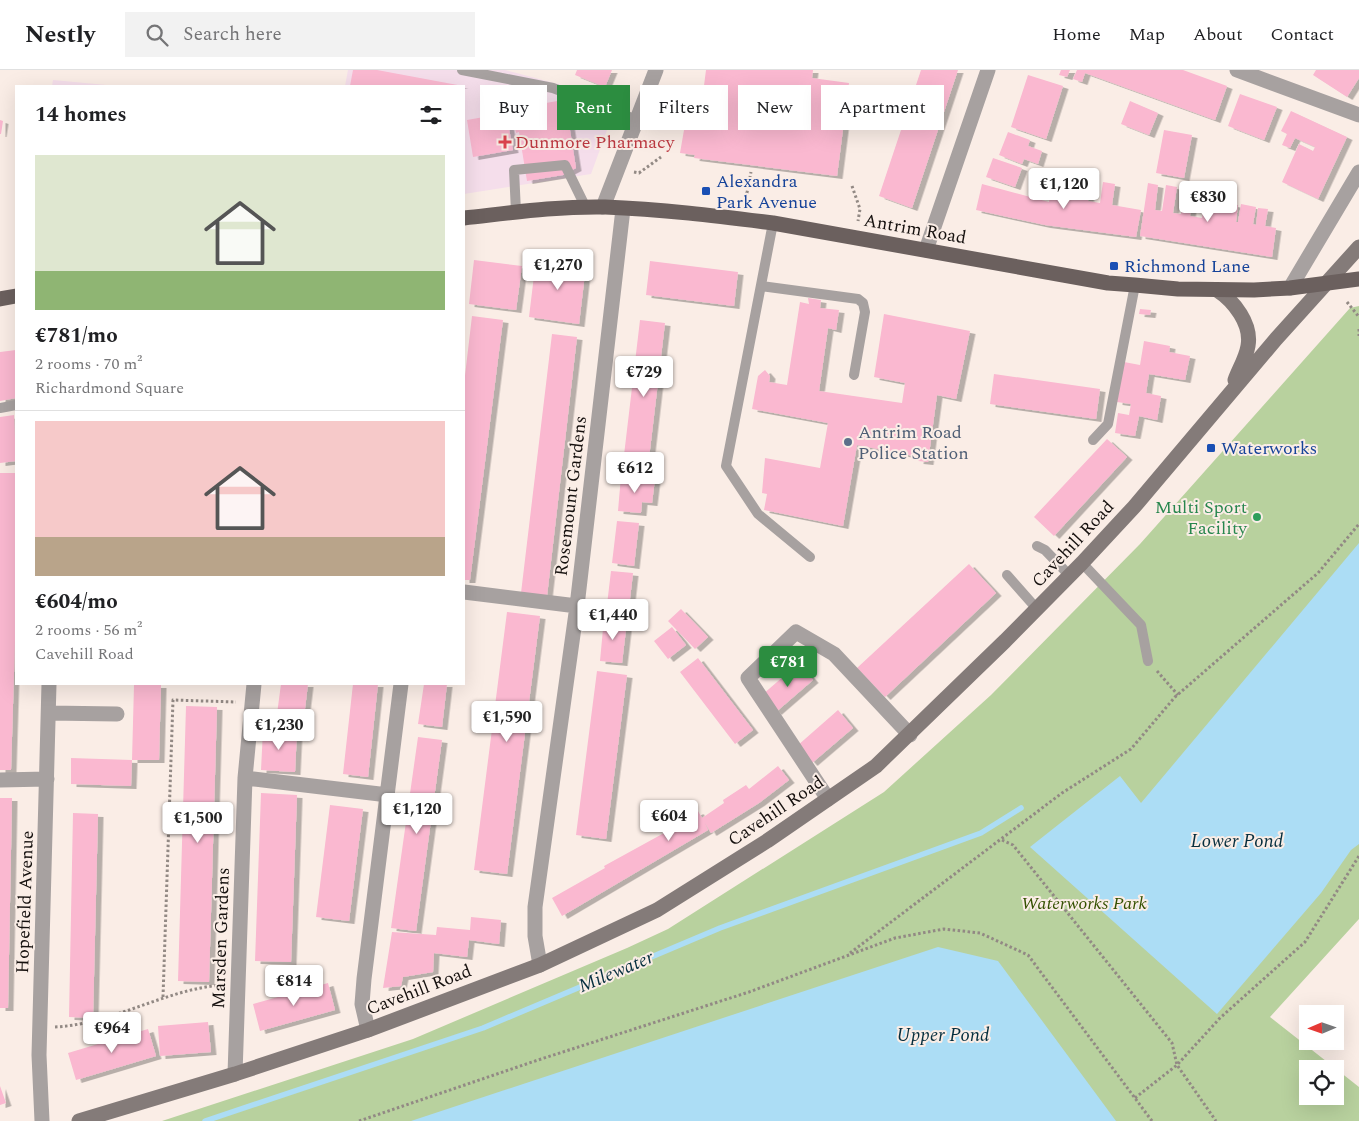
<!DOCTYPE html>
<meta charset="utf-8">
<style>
:root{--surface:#fff;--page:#f2f2f2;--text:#202124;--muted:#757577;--line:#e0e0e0;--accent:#2c8d40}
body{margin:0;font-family:Spectral,serif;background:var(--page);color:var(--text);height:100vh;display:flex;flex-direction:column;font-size:19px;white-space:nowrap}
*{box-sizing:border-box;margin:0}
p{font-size:16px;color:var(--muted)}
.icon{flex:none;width:28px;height:28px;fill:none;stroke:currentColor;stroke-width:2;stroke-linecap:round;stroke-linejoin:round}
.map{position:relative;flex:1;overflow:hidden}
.panel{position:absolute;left:15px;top:15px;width:450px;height:600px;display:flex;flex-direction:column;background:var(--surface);border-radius:0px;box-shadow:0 5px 20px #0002}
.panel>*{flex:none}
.hud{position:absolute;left:480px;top:15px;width:475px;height:45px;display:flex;gap:10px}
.needle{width:32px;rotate:268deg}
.tools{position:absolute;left:1299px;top:935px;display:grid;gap:10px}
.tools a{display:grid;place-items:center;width:45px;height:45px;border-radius:0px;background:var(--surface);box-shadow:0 5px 20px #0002;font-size:25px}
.price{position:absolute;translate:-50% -42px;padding:0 11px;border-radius:5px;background:#fff;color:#222;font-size:16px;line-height:32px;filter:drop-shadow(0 1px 2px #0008)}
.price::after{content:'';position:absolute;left:50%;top:30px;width:15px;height:11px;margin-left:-8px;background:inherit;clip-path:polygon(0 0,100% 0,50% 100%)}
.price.current{background:var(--accent);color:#fff}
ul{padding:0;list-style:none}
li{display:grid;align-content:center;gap:10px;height:265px;padding:0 20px}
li+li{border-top:1px solid var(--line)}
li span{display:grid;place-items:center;height:155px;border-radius:0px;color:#555}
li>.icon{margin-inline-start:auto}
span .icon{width:90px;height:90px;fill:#fffc;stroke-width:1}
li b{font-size:21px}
h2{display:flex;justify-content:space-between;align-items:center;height:60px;padding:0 20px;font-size:21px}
.tag{padding:0 18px;border-radius:0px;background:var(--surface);box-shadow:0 5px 20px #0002;font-size:18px;line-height:45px}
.tag.current{background:var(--accent);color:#fff}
header{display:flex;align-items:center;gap:30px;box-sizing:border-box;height:70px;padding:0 25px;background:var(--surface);border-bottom:1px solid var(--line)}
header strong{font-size:24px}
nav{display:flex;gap:28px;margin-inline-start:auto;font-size:18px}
.search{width:350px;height:45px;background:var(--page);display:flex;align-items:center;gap:12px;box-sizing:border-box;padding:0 18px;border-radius:0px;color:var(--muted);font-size:19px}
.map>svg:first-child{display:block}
</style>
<header>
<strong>Nestly</strong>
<div class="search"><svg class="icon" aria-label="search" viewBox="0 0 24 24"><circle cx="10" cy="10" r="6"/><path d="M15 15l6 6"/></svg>Search here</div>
<nav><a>Home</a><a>Map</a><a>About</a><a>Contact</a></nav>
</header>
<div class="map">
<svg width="1359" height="1051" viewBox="0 0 1359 1051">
<defs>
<filter id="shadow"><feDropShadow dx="5.5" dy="3" stdDeviation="0" flood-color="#0004"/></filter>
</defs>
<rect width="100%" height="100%" fill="#faede6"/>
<path fill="#f5deeb" d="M 348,0 L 505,0 L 618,30 L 591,104 L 464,124 L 464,16 L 345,16 Z
M 53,10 L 117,16 L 52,16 Z"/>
<path fill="#b8d19e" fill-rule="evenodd" d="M 1359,236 L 1359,849 L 1270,947 L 1359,1017 L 1359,1051 L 162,1051 L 413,969 L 627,878 L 668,859 L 884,722 L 991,625 L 1140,474 L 1350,238 ZM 1308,999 L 1335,999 L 1335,1026 L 1308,1026 Z"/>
<path fill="#acddf5" d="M 1359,473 L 1359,774 L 1351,780 L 1321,823 L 1217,944 L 1030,777 L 1120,706 L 1141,733 Z
M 938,877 L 998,891 L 1116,1051 L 411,1051 Z"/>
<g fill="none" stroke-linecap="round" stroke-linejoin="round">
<path stroke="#acddf5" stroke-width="5.5" d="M 205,1051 L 483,958 L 720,858 L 981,763 L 1021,738"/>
</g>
<path fill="#fab8d0" filter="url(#shadow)" d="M 353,0 L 377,0 L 463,16 L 350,16 Z
M 577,0 L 612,0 L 605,17 L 575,5 Z
M 706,0 L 813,0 L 812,8 L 849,13 L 837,106 L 694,88 L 695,85 L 680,83 L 688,37 L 701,39 Z
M 921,0 L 958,0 L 912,138 L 879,126 Z
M 1061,0 L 1070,0 L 1067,7 L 1059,5 Z
M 1077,0 L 1183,0 L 1227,16 L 1215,50 L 1085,3 L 1082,12 L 1073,9 Z
M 1316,0 L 1359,0 L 1359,8 L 1347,27 L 1313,5 Z
M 1028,5 L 1063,16 L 1046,69 L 1011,57 Z
M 1240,24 L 1277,37 L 1264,70 L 1228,56 Z
M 569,29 L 573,53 L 569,54 L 576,98 L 563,105 L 527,111 L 519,62 L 516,63 L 511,39 Z
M 1130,31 L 1158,43 L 1149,65 L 1121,54 Z
M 1291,41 L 1347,67 L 1318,129 L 1282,112 L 1299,74 L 1313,81 L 1315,77 L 1295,68 L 1290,78 L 1282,75 L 1287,64 L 1281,61 Z
M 506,43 L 513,80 L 473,87 L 467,50 Z
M 0,50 L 3,51 L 1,64 L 0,64 Z
M 1164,60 L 1192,65 L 1184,108 L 1156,103 Z
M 1008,62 L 1030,70 L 1028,76 L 1042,81 L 1038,94 L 1024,89 L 1022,94 L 999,85 Z
M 993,88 L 1022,98 L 1015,117 L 986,107 Z
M 1080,109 L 1091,111 L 1088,131 L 1100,133 L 1103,112 L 1115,114 L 1112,135 L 1141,140 L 1136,167 L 1045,155 L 976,140 L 982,114 L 1049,132 L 1050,126 L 1077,130 Z
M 1208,111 L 1222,113 L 1219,132 L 1238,135 L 1236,152 L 1238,152 L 1241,134 L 1256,137 L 1253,154 L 1256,155 L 1258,138 L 1268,139 L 1265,156 L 1276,158 L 1272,187 L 1140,166 L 1148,113 L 1158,115 L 1155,140 L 1162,141 L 1166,115 L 1177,117 L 1173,143 L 1181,144 L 1185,117 L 1194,118 L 1190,146 L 1202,148 Z
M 536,189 L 586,195 L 579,254 L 529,247 Z
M 474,190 L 522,196 L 516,240 L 469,234 Z
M 650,191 L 738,202 L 734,236 L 646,225 Z
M 808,228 L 821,230 L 820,238 L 839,240 L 836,260 L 828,258 L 819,321 L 902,333 L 905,313 L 874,307 L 884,244 L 970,261 L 956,329 L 937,325 L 928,392 L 918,391 L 919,387 L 857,375 L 843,456 L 764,440 L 767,424 L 762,423 L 765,388 L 820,398 L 828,353 L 752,339 L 758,306 L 765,300 L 770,306 L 769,312 L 787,315 L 800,232 L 809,234 Z
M 1140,239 L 1151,240 L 1150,245 L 1139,244 Z
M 472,246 L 503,250 L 470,510 L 464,510 L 464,314 Z
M 640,250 L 665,253 L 647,405 L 622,402 Z
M 552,264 L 577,267 L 547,526 L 521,523 Z
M 1144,271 L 1170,276 L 1169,282 L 1190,286 L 1185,310 L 1149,304 L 1146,323 L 1161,326 L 1157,350 L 1139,346 L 1135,366 L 1115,363 L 1118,343 L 1129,345 L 1131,334 L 1117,332 L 1124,292 L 1140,295 Z
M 16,280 L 16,328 L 0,331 L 0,282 Z
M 994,304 L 1100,319 L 1096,349 L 990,334 Z
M 14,345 L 16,391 L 0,393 L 0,347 Z
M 1107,369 L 1127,387 L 1054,466 L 1034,447 Z
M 0,403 L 16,403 L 16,538 L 11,700 L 0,700 Z
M 621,406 L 655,409 L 652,433 L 642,432 L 641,443 L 618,441 Z
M 617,451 L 639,453 L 634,496 L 612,493 Z
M 969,494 L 996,523 L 885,627 L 857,598 Z
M 611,501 L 633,503 L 628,546 L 606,543 Z
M 681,539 L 708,567 L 695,579 L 668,551 Z
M 507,542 L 540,546 L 507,804 L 474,800 Z
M 604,548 L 627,551 L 622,593 L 600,591 Z
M 672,557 L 686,575 L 668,589 L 654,571 Z
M 698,588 L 753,660 L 735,674 L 680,602 Z
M 799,593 L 813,610 L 776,642 L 762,625 Z
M 597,601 L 627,605 L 606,769 L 576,765 Z
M 281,614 L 308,614 L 304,647 L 277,644 Z
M 353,614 L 378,614 L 368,707 L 343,704 Z
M 424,614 L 447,614 L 442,657 L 418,654 Z
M 134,615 L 161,615 L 159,690 L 132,690 L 131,716 L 71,714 L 71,688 L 132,690 Z
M 186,636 L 217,637 L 209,912 L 178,911 Z
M 838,640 L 853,658 L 812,693 L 797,676 Z
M 263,660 L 297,662 L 295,702 L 261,700 Z
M 418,667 L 442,670 L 416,861 L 391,858 Z
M 778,696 L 789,710 L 759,733 L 711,763 L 705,753 L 708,760 L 562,846 L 552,828 L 605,798 L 604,796 L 675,757 L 674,754 L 698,741 L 702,748 L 724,733 L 723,730 L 746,715 L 749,719 Z
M 261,723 L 297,725 L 291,892 L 255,891 Z
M 0,728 L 12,728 L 8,938 L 0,938 Z
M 330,735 L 363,739 L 349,851 L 316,847 Z
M 73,743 L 98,744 L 93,948 L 69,947 Z
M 471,847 L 501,850 L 499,874 L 469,870 L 467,887 L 434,883 L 433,902 L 403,907 L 401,916 L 383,918 L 392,862 L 436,865 L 437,857 L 470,860 Z
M 328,913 L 335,940 L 260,961 L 253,934 Z
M 208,952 L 211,982 L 160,986 L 158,956 Z
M 148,959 L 156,986 L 76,1010 L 68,983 Z
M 0,1016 L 6,1033 L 0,1035 Z"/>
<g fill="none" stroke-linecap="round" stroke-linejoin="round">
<path stroke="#928984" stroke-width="3" stroke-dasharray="2.5 2.5" stroke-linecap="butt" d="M 634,102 L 639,103 L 661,87
M 852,116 L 860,139 L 858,151
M 745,133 L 751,102
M 1347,232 L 1359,247
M 1359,259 L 1359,266
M 1157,601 L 1178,625
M 1002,770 L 1013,775 L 1172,973 L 1177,995 L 1216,1051
M 850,883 L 1062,723 L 1131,679 L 1175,627 L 1318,503 L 1359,454
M 163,927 L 173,630 L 236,632
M 55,957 C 113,954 164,920 221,915
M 1135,1028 L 1177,995 L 1220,948 L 1305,872 L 1359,786
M 359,1051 L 538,990 L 749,922 L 895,868 L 944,859 L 980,863 L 1028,885 L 1152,1051"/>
<path stroke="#a7a1a0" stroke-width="10" d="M 462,0 L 553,18 L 637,50
M 516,142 L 514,100 L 565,95 L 586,138
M 773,153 L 726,396 L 758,444 L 810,487
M 761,216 L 858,229 L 863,233 L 865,242 L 854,305
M 0,338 L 16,335
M 1093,370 L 1108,354 L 1135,215
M 1037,476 L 1045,480 L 1070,506
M 1082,493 L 1141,555 L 1148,591
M 1007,505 L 1037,539"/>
<path stroke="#a7a1a0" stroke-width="15" d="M 1237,0 L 1359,45
M 926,180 L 988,0
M 1290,218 L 1359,102
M 464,522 L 577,536
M 49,643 L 117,644
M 245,708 L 388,725
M 0,710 L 47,709
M 828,729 L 748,608 L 796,562 L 834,584 L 910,665
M 540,895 L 535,866 L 535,837 L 577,536 L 623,139
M 368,960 L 362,934 L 364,909 L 401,614
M 235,1004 L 245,708 L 254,614
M 42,1051 L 39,985 L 49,614"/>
<path stroke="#a7a1a0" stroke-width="15" d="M 603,137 L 656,0"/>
<path stroke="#847b79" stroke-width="15" d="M 1217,220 C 1234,231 1252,254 1248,276 C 1246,288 1239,299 1235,310
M 79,1051 L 235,1004 L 368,960 L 540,895 L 657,840 L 767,771 L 876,696 L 1005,571 L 1082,493 L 1134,437 L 1276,269 L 1359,177"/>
<path stroke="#6b605e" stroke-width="15" d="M 464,148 C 510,143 558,136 605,137 C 661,139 717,146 773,153 L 1108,213 L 1135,215 L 1178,219 L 1254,220 L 1290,218 L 1359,209
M 0,229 L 16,226"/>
</g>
<path fill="#e0444e" stroke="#faede6" stroke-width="2" d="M502.5 64.5h5v5h5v5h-5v5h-5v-5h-5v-5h5z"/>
<g fill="#1a4fb4" stroke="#faede6" stroke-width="2">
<rect x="701" y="116" width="10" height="10" rx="2.5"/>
<rect x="1109" y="191" width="10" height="10" rx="2.5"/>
<rect x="1206" y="373" width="10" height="10" rx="2.5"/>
</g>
<circle fill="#5c6f8a" stroke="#faede6" stroke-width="2" cx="848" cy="372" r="5"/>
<circle fill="#2e9e5b" stroke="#faede6" stroke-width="2" cx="1257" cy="447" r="5"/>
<g text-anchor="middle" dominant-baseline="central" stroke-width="4" stroke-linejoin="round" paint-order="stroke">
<g font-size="18" fill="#be3a42" stroke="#faede6" text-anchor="start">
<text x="515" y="72">Dunmore Pharmacy</text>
</g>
<g font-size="18" fill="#164399" stroke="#faede6" text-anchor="start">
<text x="716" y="111">Alexandra<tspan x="716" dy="21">Park Avenue</tspan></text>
<text x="1124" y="196">Richmond Lane</text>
<text x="1221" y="378">Waterworks</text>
</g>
<g font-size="18" fill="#15100e" stroke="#faede6">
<text transform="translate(915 159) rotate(10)">Antrim Road</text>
<text transform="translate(571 426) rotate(-83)">Rosemount Gardens</text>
<text transform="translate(1073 474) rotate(-47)">Cavehill Road</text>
<text transform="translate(776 741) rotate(-34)">Cavehill Road</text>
<text transform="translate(25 832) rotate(-88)">Hopefield Avenue</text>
<text transform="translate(221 868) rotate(-88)">Marsden Gardens</text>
<text transform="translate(419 920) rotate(-21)">Cavehill Road</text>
</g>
<g font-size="18" fill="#4e5e75" stroke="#faede6" text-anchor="start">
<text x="858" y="362">Antrim Road<tspan x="858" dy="21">Police Station</tspan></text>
</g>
<g font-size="18" fill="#27864d" stroke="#faede6" text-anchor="end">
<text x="1247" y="437">Multi Sport<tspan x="1247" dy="21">Facility</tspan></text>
</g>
<g font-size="18" font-style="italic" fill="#345101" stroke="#faede6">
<text x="1084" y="833">Waterworks Park</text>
</g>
<g font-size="19" font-style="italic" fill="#062f3f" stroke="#faede6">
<text x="1237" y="771">Lower Pond</text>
<text transform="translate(616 902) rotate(-23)">Milewater</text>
<text x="943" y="965">Upper Pond</text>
</g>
</g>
</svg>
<div class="tools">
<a><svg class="needle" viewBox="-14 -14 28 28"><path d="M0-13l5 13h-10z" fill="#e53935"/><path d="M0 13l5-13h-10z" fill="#757577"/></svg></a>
<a><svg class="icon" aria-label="locate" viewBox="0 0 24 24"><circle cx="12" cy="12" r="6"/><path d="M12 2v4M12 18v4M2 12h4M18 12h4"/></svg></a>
</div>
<b class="price" style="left:1064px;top:140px">€1,120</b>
<b class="price" style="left:1208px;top:153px">€830</b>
<b class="price" style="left:558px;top:221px">€1,270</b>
<b class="price" style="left:644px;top:328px">€729</b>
<b class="price" style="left:635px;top:424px">€612</b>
<b class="price" style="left:613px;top:571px">€1,440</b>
<b class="price current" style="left:788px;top:618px">€781</b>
<b class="price" style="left:507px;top:673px">€1,590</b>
<b class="price" style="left:279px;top:681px">€1,230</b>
<b class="price" style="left:417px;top:765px">€1,120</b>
<b class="price" style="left:669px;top:772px">€604</b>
<b class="price" style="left:198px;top:774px">€1,500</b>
<b class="price" style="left:294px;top:937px">€814</b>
<b class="price" style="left:112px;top:984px">€964</b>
<div class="hud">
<a class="tag">Buy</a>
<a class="tag current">Rent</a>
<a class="tag">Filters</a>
<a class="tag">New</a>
<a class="tag">Apartment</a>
</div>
<section class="panel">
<h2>14 homes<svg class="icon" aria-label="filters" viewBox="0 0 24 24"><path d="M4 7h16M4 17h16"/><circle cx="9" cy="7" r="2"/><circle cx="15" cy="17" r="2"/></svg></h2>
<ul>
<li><span style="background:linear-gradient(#dfe7d0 75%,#8fb573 0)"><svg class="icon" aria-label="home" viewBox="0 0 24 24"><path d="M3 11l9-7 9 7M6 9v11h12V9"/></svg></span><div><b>€781/mo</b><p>2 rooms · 70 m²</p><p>Richardmond Square</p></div></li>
<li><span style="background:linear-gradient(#f6c9c9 75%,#b9a48a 0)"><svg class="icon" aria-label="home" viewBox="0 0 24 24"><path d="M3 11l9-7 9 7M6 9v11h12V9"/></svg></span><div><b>€604/mo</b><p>2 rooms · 56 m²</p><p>Cavehill Road</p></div></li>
</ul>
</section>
</div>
